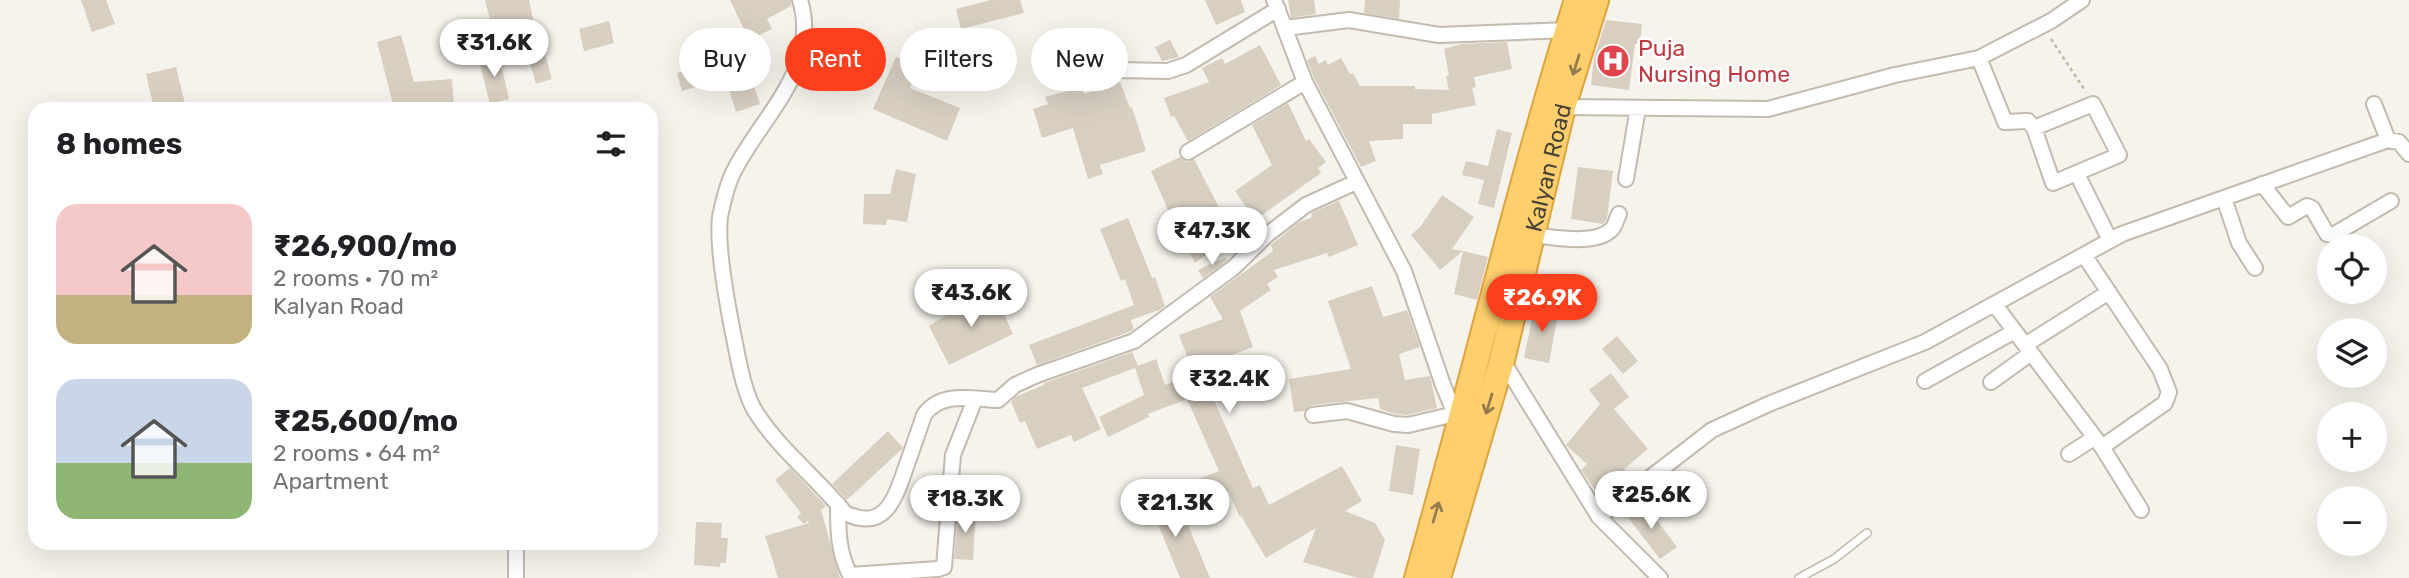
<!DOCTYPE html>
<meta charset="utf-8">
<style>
:root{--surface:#fff;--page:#f2f2f2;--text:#202124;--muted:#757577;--accent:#fc3f1d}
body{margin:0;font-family:Rubik,sans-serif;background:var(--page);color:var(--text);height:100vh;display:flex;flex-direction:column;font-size:26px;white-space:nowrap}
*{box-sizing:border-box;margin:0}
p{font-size:23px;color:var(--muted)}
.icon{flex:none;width:38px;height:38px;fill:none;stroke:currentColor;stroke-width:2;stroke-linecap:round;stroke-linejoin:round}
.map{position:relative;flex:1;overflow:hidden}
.details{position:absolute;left:28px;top:102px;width:630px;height:448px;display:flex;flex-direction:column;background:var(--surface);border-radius:21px;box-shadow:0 7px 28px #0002}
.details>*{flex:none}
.hud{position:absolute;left:679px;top:28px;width:665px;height:63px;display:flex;gap:14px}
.buttons{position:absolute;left:2317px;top:234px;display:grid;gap:14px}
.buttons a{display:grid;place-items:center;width:70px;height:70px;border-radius:50%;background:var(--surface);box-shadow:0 7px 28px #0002;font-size:35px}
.price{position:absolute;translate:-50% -60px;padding:0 16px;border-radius:24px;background:#fff;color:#222;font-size:23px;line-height:46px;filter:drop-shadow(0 2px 4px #0008)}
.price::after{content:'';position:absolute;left:50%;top:42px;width:21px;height:16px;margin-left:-10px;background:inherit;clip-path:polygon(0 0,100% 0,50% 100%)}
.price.current{background:var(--accent);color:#fff}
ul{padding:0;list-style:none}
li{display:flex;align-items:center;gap:21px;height:175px;padding:0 28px}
li span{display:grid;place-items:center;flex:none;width:196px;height:140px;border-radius:21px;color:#555}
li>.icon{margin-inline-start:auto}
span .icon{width:84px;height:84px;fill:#fffc;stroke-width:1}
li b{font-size:30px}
h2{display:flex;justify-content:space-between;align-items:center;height:84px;padding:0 28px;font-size:30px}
.pill{padding:0 24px;border-radius:32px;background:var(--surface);box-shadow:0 7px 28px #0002;font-size:24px;line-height:63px}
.pill.current{background:var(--accent);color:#fff}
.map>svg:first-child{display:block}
</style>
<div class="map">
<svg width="2409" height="578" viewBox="0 0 2409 578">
<rect width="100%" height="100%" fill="#f6f3ec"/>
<path fill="#d8cfc1" d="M 81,0 L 106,0 L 115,24 L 92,32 Z
M 485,0 L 529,0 L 539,48 L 543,47 L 552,79 L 536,84 L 525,47 L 495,55 L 486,21 L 490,20 Z
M 730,0 L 791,0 L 791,6 L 767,19 L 772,29 L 749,40 Z
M 990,0 L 1020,0 L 1024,13 L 961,29 L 956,9 Z
M 1205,0 L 1241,0 L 1245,12 L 1216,25 Z
M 1288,0 L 1314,0 L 1316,14 L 1291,18 Z
M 1365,0 L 1400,0 L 1399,19 L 1364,13 Z
M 1606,20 L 1642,24 L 1640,44 L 1635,44 L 1629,90 L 1591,85 L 1594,58 Z
M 609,21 L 614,43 L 584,51 L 579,29 Z
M 401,35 L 414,82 L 452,79 L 454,108 L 394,108 L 377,42 Z
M 1170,40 L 1179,57 L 1162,61 L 1155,47 Z
M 1507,42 L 1512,69 L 1474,77 L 1476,87 L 1472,88 L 1476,105 L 1432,114 L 1432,124 L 1403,124 L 1403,139 L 1369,141 L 1376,161 L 1361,167 L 1314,78 L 1307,60 L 1315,56 L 1319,64 L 1326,60 L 1328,65 L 1341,58 L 1350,74 L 1353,73 L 1360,86 L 1415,86 L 1415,89 L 1449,90 L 1446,76 L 1449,75 L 1444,49 L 1461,44 Z
M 1260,45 L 1281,85 L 1188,141 L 1174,116 L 1171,117 L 1164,98 L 1209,82 L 1202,68 L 1222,58 L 1225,64 Z
M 499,55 L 509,99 L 490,104 L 479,60 Z
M 896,57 L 919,67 L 910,88 L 960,108 L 947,141 L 873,109 Z
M 712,63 L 716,81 L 682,91 L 677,73 Z
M 176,67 L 186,108 L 154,108 L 146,74 Z
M 750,74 L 760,104 L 736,112 L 727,82 Z
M 1120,82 L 1130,108 L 1132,107 L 1146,151 L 1100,165 L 1103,174 L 1088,179 L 1073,128 L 1042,138 L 1033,109 L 1048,104 L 1045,97 L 1082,87 L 1084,94 Z
M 1288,103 L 1306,141 L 1309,139 L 1326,162 L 1318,168 L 1321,173 L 1255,220 L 1235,191 L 1272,165 L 1252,125 Z
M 1497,129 L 1512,133 L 1494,208 L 1478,204 L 1484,180 L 1462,175 L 1466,161 L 1488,166 Z
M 1180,157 L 1187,162 L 1194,159 L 1229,227 L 1215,235 L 1221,244 L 1195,263 L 1176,228 L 1151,171 Z
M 1578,167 L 1613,171 L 1607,219 L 1603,224 L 1571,219 Z
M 896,169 L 916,174 L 907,222 L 887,219 L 886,225 L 863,224 L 864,194 L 890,194 Z
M 1442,195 L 1474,217 L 1452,249 L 1463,251 L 1440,270 L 1411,235 L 1420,227 Z
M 1339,201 L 1358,245 L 1329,257 L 1327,253 L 1274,270 L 1278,277 L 1267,284 L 1271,290 L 1240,311 L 1253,347 L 1216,361 L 1226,386 L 1210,391 L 1253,488 L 1260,485 L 1269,505 L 1342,466 L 1362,501 L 1345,511 L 1375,523 L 1385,540 L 1373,578 L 1358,578 L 1303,562 L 1316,528 L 1266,558 L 1241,516 L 1240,517 L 1228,491 L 1206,501 L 1197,480 L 1219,471 L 1187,399 L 1148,414 L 1149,417 L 1108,437 L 1099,417 L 1144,395 L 1135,368 L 1082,388 L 1101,429 L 1074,442 L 1071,435 L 1037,449 L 1025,421 L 1020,423 L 1011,402 L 1015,397 L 1044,385 L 1044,383 L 1132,352 L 1138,366 L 1156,359 L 1165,385 L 1194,374 L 1179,335 L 1223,319 L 1210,297 L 1273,251 L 1271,245 L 1298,223 L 1312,217 L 1311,213 Z
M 1128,218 L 1152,278 L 1155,277 L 1165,306 L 1159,310 L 1131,320 L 1134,329 L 1129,332 L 1037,365 L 1029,345 L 1134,305 L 1125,279 L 1121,281 L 1100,229 Z
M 1463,251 L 1488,257 L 1477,300 L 1454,294 Z
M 1226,257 L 1227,261 L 1203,278 L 1198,270 Z
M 1372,286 L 1383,317 L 1407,310 L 1420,347 L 1399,354 L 1405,380 L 1430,376 L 1437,408 L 1407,415 L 1396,414 L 1380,409 L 1378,398 L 1312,405 L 1305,411 L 1294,412 L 1289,379 L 1351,369 L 1328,301 Z
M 994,293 L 1013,334 L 949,365 L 929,326 L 959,307 L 960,309 Z
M 1535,304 L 1559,309 L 1549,363 L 1524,358 Z
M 1617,336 L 1638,361 L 1623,374 L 1602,349 Z
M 1611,373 L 1629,397 L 1614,409 L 1648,449 L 1624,469 L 1628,473 L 1601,498 L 1581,470 L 1587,464 L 1566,445 L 1600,404 L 1589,390 Z
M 888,431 L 903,448 L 847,500 L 832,484 Z
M 1396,445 L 1420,449 L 1413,495 L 1389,491 Z
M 790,468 L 826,506 L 821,510 L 840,578 L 778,578 L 765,536 L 809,523 L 808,521 L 804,524 L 797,517 L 801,513 L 775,480 Z
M 1166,494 L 1174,531 L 1188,525 L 1210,578 L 1180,578 L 1158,524 L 1147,526 L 1141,499 Z
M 1643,502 L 1677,547 L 1660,559 L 1626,515 Z
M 958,509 L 976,510 L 973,560 L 954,559 Z
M 696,522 L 722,523 L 721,538 L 728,538 L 726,563 L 720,563 L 720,567 L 694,565 Z"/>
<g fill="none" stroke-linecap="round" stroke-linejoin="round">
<defs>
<path id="lane" d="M 1799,578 L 1834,559 L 1867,533"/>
<path id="street" d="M 800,0 C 820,67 765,113 736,167 C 729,179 724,198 721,212 C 715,236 727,302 732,328 C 737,351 743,395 757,414 C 781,451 818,479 845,513 C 885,532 895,499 906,467 C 912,450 918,433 924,415 C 941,391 971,399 998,400 L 1015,385 L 1037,375 L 1134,341 L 1233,268 L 1268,234 L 1306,205 L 1356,182
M 1274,0 L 1305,82 L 1404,271 L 1443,385 L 1458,421
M 1285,28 L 1349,20 L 1439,35 L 1568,30
M 1979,58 L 2005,122 L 2028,121 L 2034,128 L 2053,183 L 2119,155 L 2093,104 L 2034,128
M 1064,81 L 1118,70 L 1168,71 L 1186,65 L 1278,9
M 2374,104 L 2388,140
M 1563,107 L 1768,109 L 1895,75 L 1979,58 L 2051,21 L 2082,0
M 1188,152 L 1305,82
M 1626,179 L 1638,108
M 2081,182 L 2110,240
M 2262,184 L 2288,217 L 2307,206 L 2312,208 L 2327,234 L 2333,235 L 2391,201
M 2224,198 L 2239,243 L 2255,268
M 1532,235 C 1553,237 1596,246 1612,229 C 1615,226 1617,218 1619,214
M 1995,305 L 2102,447 L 2165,403 L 2169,392 L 2160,369 L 2084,255
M 2025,345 L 2109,292
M 1502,360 L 1599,517 L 1660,578
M 1925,381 L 2015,331
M 1991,382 L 2031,353
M 1313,415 L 1347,411 L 1394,424 L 1408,425 L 1455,414
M 2102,447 L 2141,510
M 2069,454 L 2094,438
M 838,504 C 838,530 838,552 850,575 L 938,569 L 944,567 L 953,455 L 975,399
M 1599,517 L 1712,430 L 1771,403 L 1925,342 L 2122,234 L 2388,140 L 2399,142 L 2409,154
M 516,578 L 516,552"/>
<g id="highway">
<path d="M 1417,578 C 1472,386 1517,191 1577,0"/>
<path id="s1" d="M 1438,578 L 1502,360 L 1563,107 L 1596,0"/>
</g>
</defs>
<use href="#lane" stroke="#c2bbae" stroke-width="10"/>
<use href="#street" stroke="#c2bbae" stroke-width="18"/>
<use href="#highway" stroke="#e0a43c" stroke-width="28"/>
<path stroke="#c4b79f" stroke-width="2.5" stroke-dasharray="3.5 3.5" stroke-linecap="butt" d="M 2051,39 L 2086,92"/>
<use href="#lane" stroke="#fff" stroke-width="7"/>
<use href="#street" stroke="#fff" stroke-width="14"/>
<use href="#highway" stroke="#ffcf6e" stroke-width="24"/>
</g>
<defs><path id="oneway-shaft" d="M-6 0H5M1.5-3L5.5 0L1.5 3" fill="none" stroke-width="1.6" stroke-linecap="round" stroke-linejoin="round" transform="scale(1.75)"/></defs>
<g stroke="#937c4e">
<use href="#oneway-shaft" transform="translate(1576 65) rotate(107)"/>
<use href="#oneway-shaft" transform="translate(1489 404) rotate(107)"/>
<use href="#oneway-shaft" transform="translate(1436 512) rotate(-74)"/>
</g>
<defs>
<symbol id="hospital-disc" viewBox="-11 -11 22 22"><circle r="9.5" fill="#e0444e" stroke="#fff"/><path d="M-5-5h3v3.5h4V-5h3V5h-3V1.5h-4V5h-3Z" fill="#fff"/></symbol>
</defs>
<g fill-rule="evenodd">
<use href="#hospital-disc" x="1594" y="42" width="38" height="38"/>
</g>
<g text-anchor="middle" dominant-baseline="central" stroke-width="5" stroke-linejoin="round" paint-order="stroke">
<g font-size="23" fill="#be3a42" stroke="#fff" text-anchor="start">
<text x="1638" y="48">Puja<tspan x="1638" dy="26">Nursing Home</tspan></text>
</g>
<g font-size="23" fill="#4b4439" stroke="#fff">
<text stroke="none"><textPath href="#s1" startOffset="425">Kalyan Road</textPath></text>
</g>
</g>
</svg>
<div class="buttons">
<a><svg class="icon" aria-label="locate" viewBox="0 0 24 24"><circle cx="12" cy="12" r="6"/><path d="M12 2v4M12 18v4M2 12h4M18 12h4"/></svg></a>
<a><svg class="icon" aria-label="layers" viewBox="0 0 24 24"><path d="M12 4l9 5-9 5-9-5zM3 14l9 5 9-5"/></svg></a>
<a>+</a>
<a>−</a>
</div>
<b class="price" style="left:494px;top:79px">₹31.6K</b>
<b class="price" style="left:1212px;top:267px">₹47.3K</b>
<b class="price" style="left:971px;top:329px">₹43.6K</b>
<b class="price current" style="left:1542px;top:334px">₹26.9K</b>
<b class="price" style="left:1229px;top:415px">₹32.4K</b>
<b class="price" style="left:1651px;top:531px">₹25.6K</b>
<b class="price" style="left:965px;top:535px">₹18.3K</b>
<b class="price" style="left:1175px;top:539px">₹21.3K</b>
<div class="hud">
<a class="pill">Buy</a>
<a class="pill current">Rent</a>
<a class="pill">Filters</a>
<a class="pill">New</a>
</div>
<section class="details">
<h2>8 homes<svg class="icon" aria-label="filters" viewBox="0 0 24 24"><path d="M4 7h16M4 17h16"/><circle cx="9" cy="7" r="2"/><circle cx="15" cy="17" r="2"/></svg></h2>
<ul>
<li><span style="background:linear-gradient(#f6c9c9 65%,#c2b280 0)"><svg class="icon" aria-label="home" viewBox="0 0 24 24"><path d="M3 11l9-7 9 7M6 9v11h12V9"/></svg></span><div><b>₹26,900/mo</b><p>2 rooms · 70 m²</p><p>Kalyan Road</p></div></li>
<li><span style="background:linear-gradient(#c9d6e8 60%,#8fb573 0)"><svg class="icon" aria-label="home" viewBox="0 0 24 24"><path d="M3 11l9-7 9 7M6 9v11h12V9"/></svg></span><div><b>₹25,600/mo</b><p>2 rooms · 64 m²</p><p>Apartment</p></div></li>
</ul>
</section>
</div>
